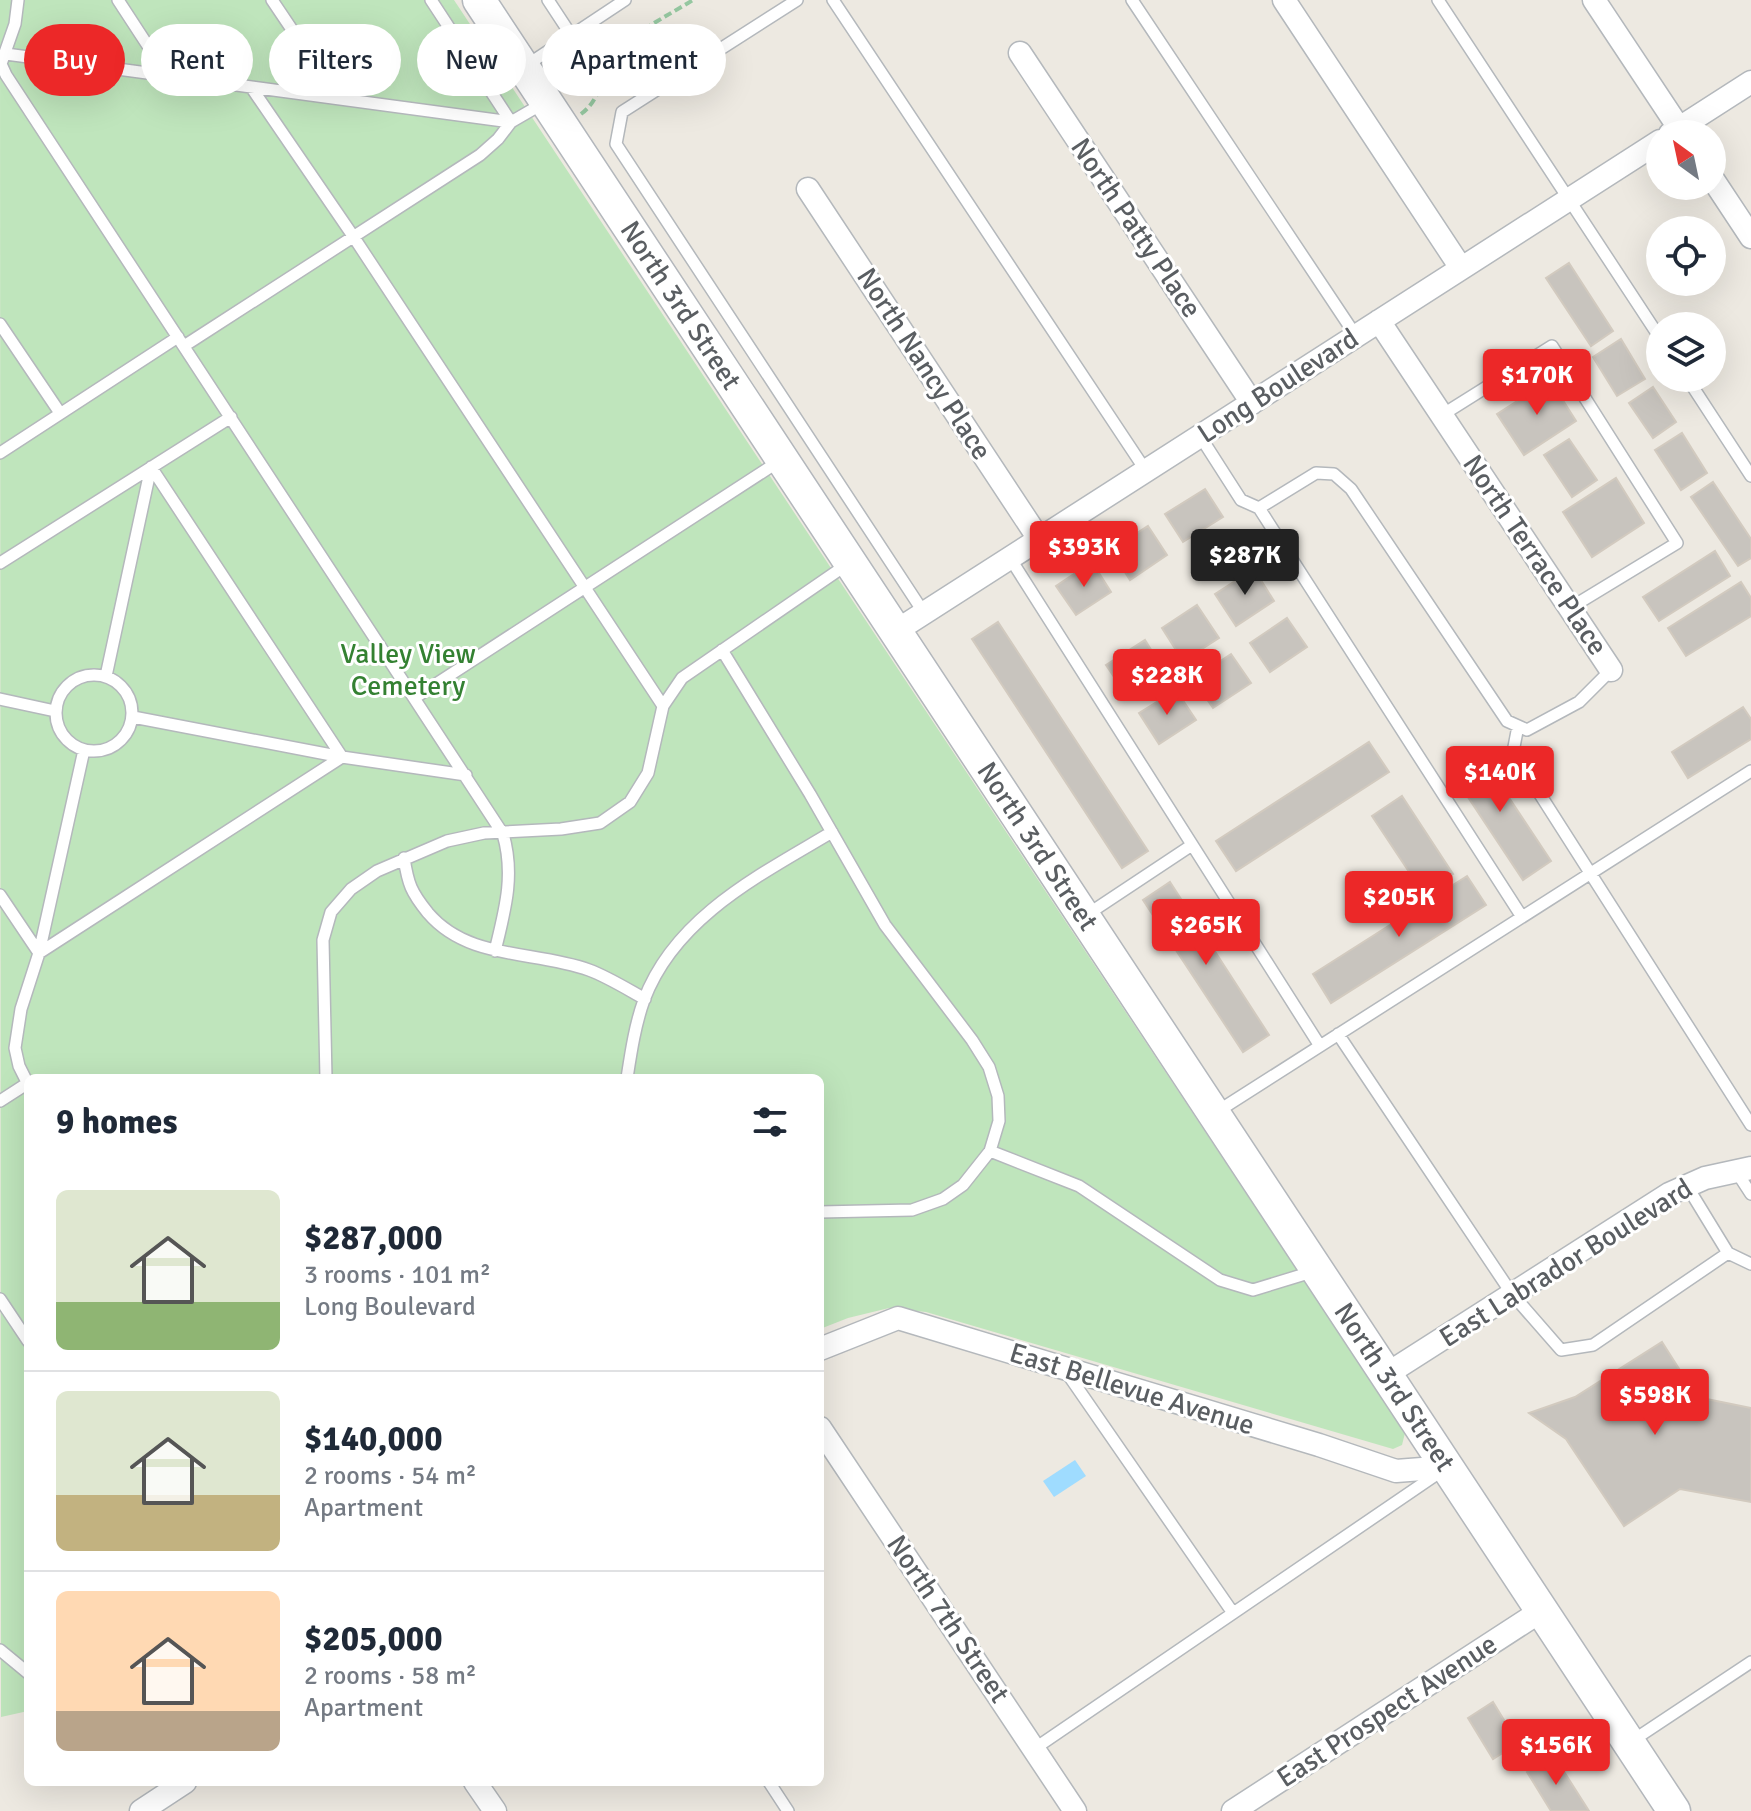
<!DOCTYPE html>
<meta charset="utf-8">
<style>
:root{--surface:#fff;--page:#f6f6f7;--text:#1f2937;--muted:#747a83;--line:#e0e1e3;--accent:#ec2828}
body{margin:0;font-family:Signika,sans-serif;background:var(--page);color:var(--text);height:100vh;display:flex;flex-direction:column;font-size:30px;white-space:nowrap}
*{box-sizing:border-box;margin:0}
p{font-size:26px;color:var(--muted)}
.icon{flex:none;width:44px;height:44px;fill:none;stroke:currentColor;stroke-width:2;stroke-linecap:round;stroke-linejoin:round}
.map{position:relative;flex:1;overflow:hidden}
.sheet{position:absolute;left:24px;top:1074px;width:800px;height:712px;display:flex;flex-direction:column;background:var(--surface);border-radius:12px;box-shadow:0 8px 32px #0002}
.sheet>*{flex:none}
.hud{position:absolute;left:24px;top:24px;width:800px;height:72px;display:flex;gap:16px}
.needle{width:52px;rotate:327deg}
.fabs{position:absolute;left:1646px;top:120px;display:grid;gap:16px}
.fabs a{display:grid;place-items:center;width:80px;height:80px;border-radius:50%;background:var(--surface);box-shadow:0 8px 32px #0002;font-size:40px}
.price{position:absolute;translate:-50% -68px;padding:0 18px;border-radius:8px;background:var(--accent);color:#fff;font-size:26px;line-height:52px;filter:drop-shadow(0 2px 4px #0008)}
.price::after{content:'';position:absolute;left:50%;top:48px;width:24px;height:18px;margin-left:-12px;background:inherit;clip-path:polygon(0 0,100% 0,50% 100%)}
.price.current{background:#222;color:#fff}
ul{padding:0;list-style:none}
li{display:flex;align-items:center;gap:24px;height:200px;padding:0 32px}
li+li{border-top:2px solid var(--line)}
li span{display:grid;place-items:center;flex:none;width:224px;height:160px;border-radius:12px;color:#555}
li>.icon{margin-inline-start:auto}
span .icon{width:96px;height:96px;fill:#fffc;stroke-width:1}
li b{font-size:34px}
h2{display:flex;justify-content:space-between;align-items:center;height:96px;padding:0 32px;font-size:34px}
.tag{padding:0 28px;border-radius:36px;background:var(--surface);box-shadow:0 8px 32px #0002;font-size:28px;line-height:72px}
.tag.current{background:var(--accent);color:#fff}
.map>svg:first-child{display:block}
</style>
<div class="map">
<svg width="1751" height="1811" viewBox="0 0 1751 1811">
<rect width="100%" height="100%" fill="#ede9e1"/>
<path fill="#bfe5bc" d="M 0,0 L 454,0 L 1405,1433 L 1402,1445 L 1393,1449 L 926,1312 L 889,1308 L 848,1318 L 820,1329 L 820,1078 L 28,1078 L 28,1711 L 1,1717 Z"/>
<path fill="#9fdcff" d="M 1075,1460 L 1086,1476 L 1054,1497 L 1043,1481 Z"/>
<path fill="#c8c4be" stroke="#d2cabf" stroke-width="2" d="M 1569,263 L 1613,331 L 1591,346 L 1546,278 Z
M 1621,339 L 1645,379 L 1617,396 L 1593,357 Z
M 1550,380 L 1576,421 L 1524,455 L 1497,414 Z
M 1653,387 L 1676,422 L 1653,438 L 1629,403 Z
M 1682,433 L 1707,473 L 1681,490 L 1655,450 Z
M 1569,439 L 1597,480 L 1572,497 L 1544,455 Z
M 1616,478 L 1644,523 L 1592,557 L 1563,512 Z
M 1713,482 L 1751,539 L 1751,558 L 1738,566 L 1691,497 Z
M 1205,489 L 1223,517 L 1183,542 L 1165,514 Z
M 1148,526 L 1167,555 L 1130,580 L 1111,550 Z
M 1715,551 L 1730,576 L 1659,621 L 1643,597 Z
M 1092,562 L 1111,592 L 1076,615 L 1056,586 Z
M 1254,569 L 1274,601 L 1236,626 L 1215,594 Z
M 1741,582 L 1751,598 L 1751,616 L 1686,656 L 1668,628 Z
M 1197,605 L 1219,638 L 1183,661 L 1162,628 Z
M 1287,618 L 1307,647 L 1270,672 L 1250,643 Z
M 998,622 L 1148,851 L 1122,868 L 972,639 Z
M 1145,640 L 1165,672 L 1127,696 L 1106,665 Z
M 1231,654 L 1251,683 L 1213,708 L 1193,679 Z
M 1176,690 L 1196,720 L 1159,744 L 1139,713 Z
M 1743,707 L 1751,719 L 1751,739 L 1688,778 L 1672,752 Z
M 1369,742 L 1389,772 L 1236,871 L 1216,841 Z
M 1476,748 L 1551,861 L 1523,880 L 1448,767 Z
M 1402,796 L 1453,874 L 1423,893 L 1372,816 Z
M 1467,876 L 1486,905 L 1331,1003 L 1313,974 Z
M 1170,882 L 1269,1035 L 1243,1052 L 1143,900 Z
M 1662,1342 L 1697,1397 L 1751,1408 L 1751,1502 L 1680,1489 L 1624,1526 L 1566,1439 L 1529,1413 L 1575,1397 Z
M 1493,1702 L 1518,1743 L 1493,1759 L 1468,1718 Z
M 1554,1756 L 1589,1811 L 1551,1811 L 1527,1772 Z"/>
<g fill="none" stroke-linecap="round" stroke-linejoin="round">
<defs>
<path id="lane" d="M 18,0 L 15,24 L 1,64 L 6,75 L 503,834 C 515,875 505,910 495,951
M 118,0 L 167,75
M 272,0 L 338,98
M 431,0 L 511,122
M 548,0 L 571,35
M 797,0 L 622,112 L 616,144 L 924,613
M 833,0 L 1146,471
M 1132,0 L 1356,336
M 1438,0 L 1660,338
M 6,54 L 511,122
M 524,67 L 625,0
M 251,87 L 353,236 L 663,706
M 0,324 L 60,413
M 184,346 L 480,155 L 498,139 L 511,122 L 542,104
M 1687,378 L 1751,476
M 1442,415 L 1552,346 L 1677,543 L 1570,608
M 1200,436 L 1241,500 L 1259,508 L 1522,917
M 0,453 L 178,337
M 1259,508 L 1316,473 L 1334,474 L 1351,489 L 1507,721 L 1527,730 L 1579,702 L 1611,670
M 1010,558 L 1320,1046
M 0,563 L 231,417
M 722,650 L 810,794 L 885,925 L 972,1040 L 989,1067 L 998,1096 L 999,1121 L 990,1151 L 963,1185 L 943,1199 L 912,1210 L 820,1212
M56 713a38 38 0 1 1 76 0a38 38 0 1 1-76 0Z
M 106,676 L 151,467
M 416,697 L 781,460
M 0,699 L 55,711
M 133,717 L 342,757 L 466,775
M 1518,726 L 1513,752 L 1751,1125
M 404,858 C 408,884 411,892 428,913 C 469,961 535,950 589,970 C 608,977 627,989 645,999
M 0,895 L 39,953 L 342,757 L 151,467
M 1085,916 L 1192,845
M 1338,1034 L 1512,1294 L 1561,1350 L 1593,1345 L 1728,1253 L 1687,1186
M 326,1078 L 323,940 L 331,912 L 351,889 L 377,871 L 447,841 L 484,833 L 561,829 L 600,823 L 630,802 L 648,773 L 663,706 L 682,678 L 849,563
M 627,1078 C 631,1052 635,1025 644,1000 C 675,917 760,875 832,832
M 28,1084 L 19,1066 L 15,1048 L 21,1009 L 39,953 L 84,750
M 0,1101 L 28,1083
M 1215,1113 L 1751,771
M 990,1151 L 1079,1186 L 1220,1280 L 1253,1290 L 1315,1271
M 1736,1171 L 1751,1194
M 1728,1253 L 1751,1264
M 0,1299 L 28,1341
M 1065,1370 L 1233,1613
M 0,1650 L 28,1673
M 1632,1741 L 1751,1662
M 1034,1749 L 1440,1472
M 769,1782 L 788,1811"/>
<path id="street" d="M 1284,0 L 1461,268
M 1594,0 L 1683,134
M 1020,53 L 1252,403
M 1670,134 L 1751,82
M 1712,178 L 1751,237
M 808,189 L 1039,539
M 1379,321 L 1611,670
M 896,631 L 1660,141
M 820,1349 L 898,1318 L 1319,1445 L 1396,1471 L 1448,1467
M 1387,1374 L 1669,1194 L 1705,1178 L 1751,1168
M 820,1428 L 1075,1811
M 475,1782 L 495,1811
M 141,1811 L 185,1782
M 1233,1811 L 1541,1611"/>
<g id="secondary">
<path id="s1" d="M 479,0 L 1674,1811"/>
</g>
</defs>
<use href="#lane" stroke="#b4b8bc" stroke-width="14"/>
<use href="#street" stroke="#b4b8bc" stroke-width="25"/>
<use href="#secondary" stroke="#b3b7bc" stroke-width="35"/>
<path stroke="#95c7a0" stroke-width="4" stroke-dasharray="8 4" stroke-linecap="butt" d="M 581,114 C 600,100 601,79 611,59 C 624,37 671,14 693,0"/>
<use href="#lane" stroke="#fff" stroke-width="11"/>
<use href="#street" stroke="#fff" stroke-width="22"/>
<use href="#secondary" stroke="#fff" stroke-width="32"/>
</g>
<g text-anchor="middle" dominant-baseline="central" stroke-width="6" stroke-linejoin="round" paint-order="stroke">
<g font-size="28" fill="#5a5e62" stroke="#fff">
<text transform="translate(1136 228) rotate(56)">North Patty Place</text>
<text stroke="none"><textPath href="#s1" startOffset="366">North 3rd Street</textPath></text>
<text transform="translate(924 364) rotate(57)">North Nancy Place</text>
<text transform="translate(1278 386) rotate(-33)">Long Boulevard</text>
<text transform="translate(1535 555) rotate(56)">North Terrace Place</text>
<text stroke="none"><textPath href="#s1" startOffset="1014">North 3rd Street</textPath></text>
<text transform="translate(1566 1263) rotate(-32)">East Labrador Boulevard</text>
<text stroke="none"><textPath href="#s1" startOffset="1662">North 3rd Street</textPath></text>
<text transform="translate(1132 1389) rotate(17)">East Bellevue Avenue</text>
<text transform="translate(948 1619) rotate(56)">North 7th Street</text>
<text transform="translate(1387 1711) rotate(-33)">East Prospect Avenue</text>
</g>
<g font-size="28" fill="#348132" stroke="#fff">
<text x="408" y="654">Valley View<tspan x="408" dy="32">Cemetery</tspan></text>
</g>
</g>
</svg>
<div class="fabs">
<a><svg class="needle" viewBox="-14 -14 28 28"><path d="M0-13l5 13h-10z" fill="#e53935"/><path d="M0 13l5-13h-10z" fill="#747a83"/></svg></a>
<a><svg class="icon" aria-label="locate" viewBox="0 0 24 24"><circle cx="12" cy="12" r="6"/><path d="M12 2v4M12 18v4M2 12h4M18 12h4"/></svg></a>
<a><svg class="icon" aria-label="layers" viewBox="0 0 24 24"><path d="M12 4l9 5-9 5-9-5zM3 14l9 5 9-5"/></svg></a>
</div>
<b class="price" style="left:1537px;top:417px">$170K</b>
<b class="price" style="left:1084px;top:589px">$393K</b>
<b class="price current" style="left:1245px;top:597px">$287K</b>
<b class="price" style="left:1167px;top:717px">$228K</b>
<b class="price" style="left:1500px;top:814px">$140K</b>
<b class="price" style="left:1399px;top:939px">$205K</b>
<b class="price" style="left:1206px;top:967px">$265K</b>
<b class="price" style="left:1655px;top:1437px">$598K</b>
<b class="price" style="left:1556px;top:1787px">$156K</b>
<div class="hud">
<a class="tag current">Buy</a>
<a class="tag">Rent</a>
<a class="tag">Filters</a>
<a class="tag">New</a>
<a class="tag">Apartment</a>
</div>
<section class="sheet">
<h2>9 homes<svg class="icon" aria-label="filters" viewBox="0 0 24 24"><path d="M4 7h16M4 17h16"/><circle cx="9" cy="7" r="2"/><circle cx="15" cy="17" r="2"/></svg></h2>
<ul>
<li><span style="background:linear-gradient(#dfe7d0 70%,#8fb573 0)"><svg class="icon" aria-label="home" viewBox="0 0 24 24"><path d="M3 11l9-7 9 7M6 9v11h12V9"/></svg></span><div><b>$287,000</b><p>3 rooms · 101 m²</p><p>Long Boulevard</p></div></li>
<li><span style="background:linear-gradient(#dfe7d0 65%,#c2b280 0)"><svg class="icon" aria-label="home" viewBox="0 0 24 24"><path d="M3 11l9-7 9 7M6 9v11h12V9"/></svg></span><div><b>$140,000</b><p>2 rooms · 54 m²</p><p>Apartment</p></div></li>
<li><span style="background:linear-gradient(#ffd9b3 75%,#b9a48a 0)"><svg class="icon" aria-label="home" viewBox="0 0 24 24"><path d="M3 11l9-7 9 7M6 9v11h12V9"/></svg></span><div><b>$205,000</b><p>2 rooms · 58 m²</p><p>Apartment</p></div></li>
</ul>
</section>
</div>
